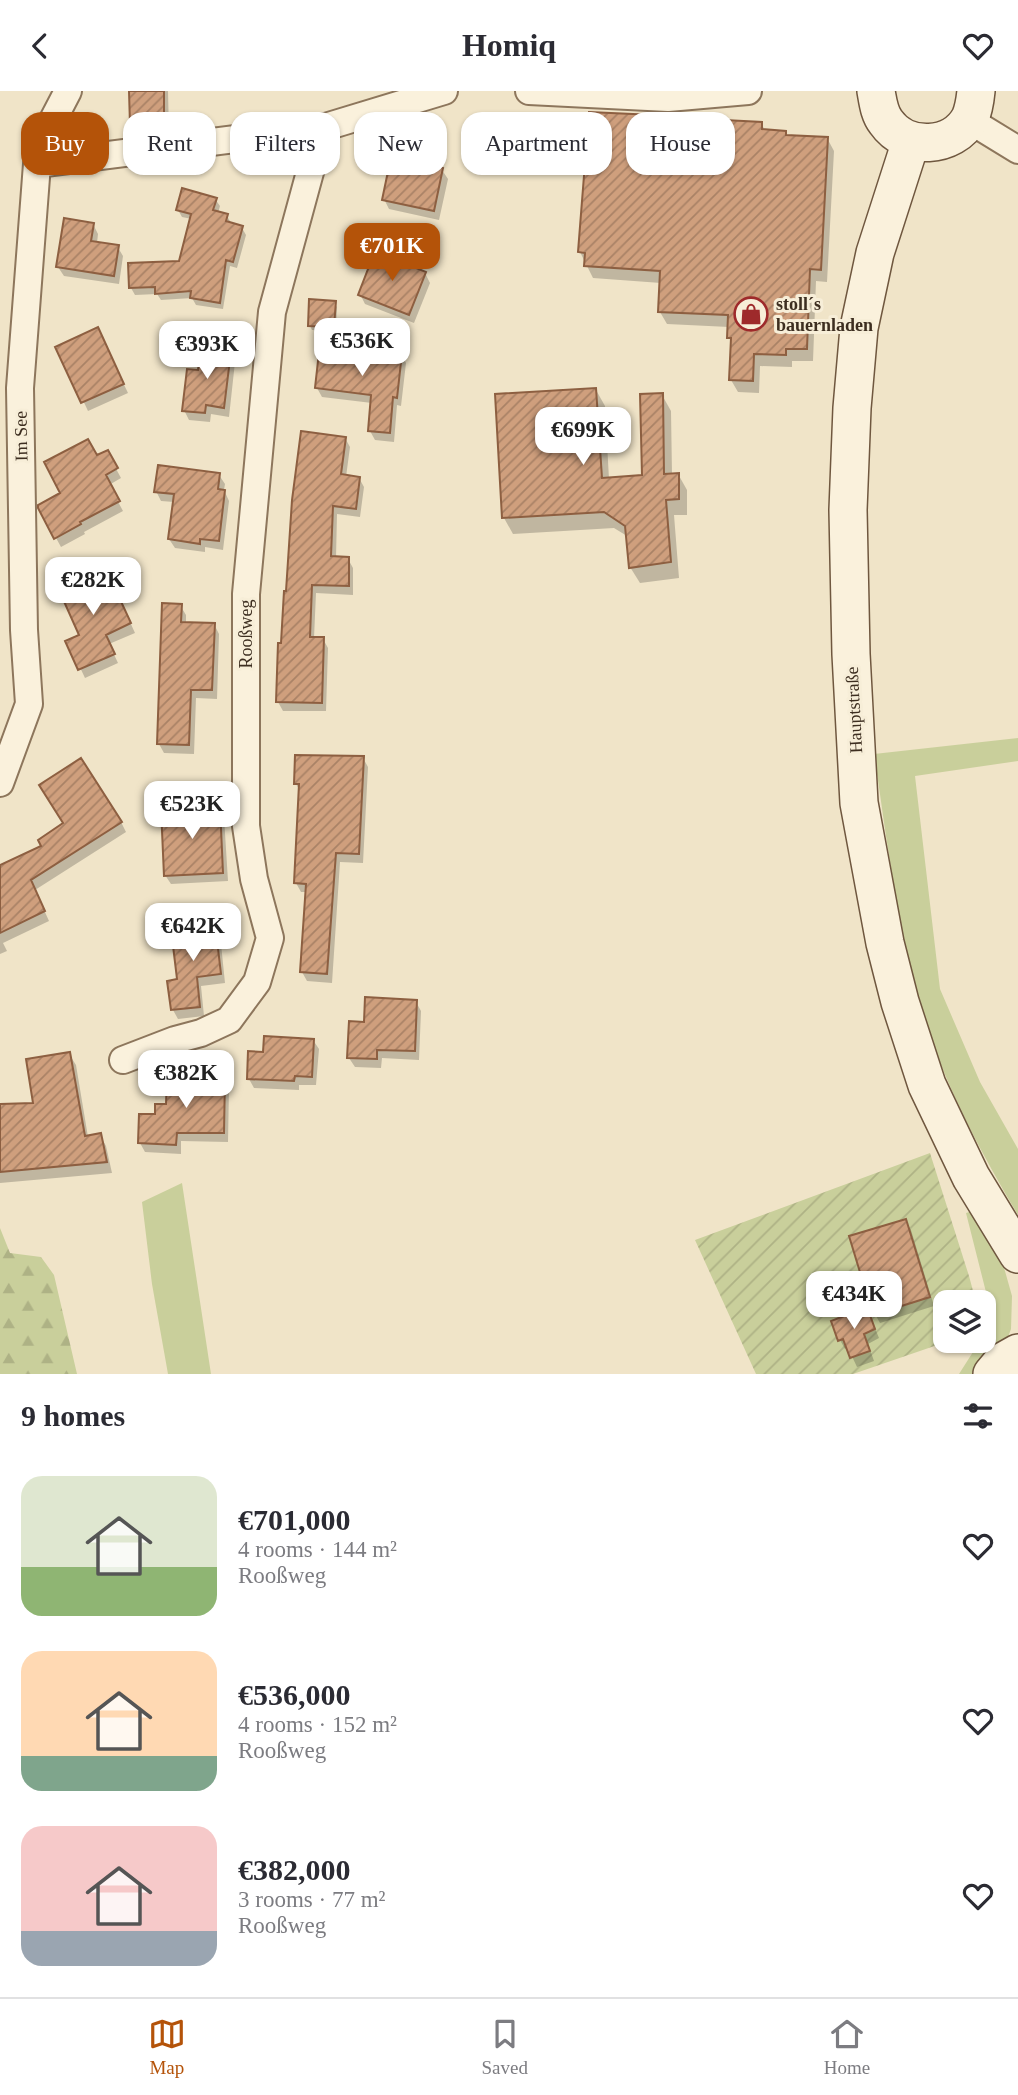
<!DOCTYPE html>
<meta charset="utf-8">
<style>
:root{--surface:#fff;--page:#f2f2f3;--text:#2b2b33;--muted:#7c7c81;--line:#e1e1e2;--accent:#b45309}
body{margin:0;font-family:Georgia,serif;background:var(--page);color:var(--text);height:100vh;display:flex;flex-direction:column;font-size:26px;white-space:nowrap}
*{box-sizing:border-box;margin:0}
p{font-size:23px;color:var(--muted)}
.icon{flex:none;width:38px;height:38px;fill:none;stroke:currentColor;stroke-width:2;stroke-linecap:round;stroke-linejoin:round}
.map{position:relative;height:1283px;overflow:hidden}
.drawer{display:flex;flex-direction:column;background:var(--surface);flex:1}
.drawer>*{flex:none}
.banner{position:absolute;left:21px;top:21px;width:976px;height:63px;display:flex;gap:14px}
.controls{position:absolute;left:933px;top:1199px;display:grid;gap:14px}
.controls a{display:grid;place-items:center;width:63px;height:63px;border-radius:14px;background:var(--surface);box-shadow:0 2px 5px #0004;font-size:35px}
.price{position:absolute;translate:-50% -60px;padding:0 16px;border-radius:14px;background:#fff;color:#222;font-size:23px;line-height:46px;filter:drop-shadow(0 2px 4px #0008)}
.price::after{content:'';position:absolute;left:50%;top:42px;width:21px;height:16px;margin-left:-10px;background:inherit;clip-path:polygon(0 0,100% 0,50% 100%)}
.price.active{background:var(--accent);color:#fff}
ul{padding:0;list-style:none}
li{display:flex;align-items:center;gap:21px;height:175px;padding:0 21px}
li span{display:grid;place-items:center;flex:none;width:196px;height:140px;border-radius:21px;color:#555}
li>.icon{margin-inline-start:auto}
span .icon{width:84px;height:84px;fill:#fffc;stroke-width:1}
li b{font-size:30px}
h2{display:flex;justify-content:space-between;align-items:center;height:84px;padding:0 21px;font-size:30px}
.chip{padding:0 24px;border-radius:21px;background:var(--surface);box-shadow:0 2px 5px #0004;font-size:24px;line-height:63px}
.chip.active{background:var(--accent);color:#fff}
header{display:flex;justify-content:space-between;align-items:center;height:91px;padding:0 21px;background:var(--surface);font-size:32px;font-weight:700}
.dock{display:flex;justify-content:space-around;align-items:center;height:98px;border-top:2px solid var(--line);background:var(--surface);font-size:19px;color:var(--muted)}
.dock a{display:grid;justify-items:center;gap:4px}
.dock .active{color:var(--accent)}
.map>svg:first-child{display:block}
</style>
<header><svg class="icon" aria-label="back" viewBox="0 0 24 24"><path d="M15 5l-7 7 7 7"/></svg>Homiq<svg class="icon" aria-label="heart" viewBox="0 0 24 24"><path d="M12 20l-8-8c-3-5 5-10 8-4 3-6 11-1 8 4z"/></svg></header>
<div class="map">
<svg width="1018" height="1283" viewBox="0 0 1018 1283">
<defs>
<pattern id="forest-firs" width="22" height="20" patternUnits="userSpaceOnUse" patternTransform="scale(1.75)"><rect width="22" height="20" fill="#c9cf9b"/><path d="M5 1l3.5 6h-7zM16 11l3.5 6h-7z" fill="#aeb285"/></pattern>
<pattern id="garden-furrows" width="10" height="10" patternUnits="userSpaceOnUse" patternTransform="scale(1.75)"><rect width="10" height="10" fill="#c9cf9b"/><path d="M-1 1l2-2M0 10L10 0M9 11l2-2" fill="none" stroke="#aeb285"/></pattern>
<pattern id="building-hatch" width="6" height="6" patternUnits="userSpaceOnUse" patternTransform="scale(1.75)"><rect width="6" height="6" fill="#cf9f7d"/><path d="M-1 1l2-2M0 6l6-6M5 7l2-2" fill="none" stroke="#a98266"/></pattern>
</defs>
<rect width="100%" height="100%" fill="#f0e4c8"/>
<path fill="#c9cf9b" d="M 1018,647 L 1018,670 L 915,685 L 940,898 L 980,991 L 1018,1058 L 1018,1124 C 982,1063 950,1004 927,936 C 898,848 888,754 874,663 Z
M 182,1092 L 211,1283 L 168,1283 L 152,1193 L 142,1111 Z
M 975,1119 L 1003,1173 L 1012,1205 L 1011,1238 L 1004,1257 L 982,1283 L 959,1283 L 980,1250 L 984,1250 L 988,1209 L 966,1122 Z"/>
<path fill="url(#forest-firs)" d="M 0,1137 L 10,1162 L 41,1166 L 54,1184 L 77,1283 L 0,1283 Z"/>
<path fill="url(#garden-furrows)" d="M 930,1062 L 969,1185 L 976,1211 L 945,1211 L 945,1250 L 949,1250 L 853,1283 L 756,1283 L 695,1149 Z"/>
<path fill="#0003" d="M 131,0 L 168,0 L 169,42 L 137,43 L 131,33 Z
M 653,26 L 660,38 L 658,63 L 706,65 L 761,33 L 766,40 L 785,41 L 787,45 L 827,47 L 834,60 L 827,191 L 816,190 L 813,270 L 792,270 L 792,276 L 760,275 L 759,302 L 738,301 L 731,289 L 732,252 L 729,246 L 729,236 L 667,233 L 660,221 L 661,192 L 593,187 L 580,161 Z
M 442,79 L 448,88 L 439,129 L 389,118 L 384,108 Z
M 215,108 L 220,115 L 218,122 L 227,125 L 231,132 L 242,137 L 246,144 L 237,177 L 230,175 L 223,218 L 196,214 L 192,207 L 161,209 L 157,203 L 135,204 L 131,197 L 181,171 L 192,128 L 182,126 L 178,119 Z
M 93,133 L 98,143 L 97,152 L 117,155 L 123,165 L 119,193 L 64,185 L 58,176 Z
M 425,182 L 430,192 L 414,232 L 365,213 L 360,203 Z
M 334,212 L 337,216 L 336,240 L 312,239 L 310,235 Z
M 102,248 L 128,302 L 88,320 L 58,256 Z
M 230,262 L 235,271 L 229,326 L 211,323 L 210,331 L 189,329 L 184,319 L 200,281 Z
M 401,263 L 406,272 L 401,315 L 397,314 L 394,351 L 375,349 L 370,340 L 372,312 L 322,306 L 317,297 Z
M 596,299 L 605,315 L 609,388 L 644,386 L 662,304 L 671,320 L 672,384 L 678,383 L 687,399 L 687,424 L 674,424 L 679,487 L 640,492 L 630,476 L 627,445 L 614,437 L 513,443 L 504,427 Z
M 345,347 L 350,356 L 346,386 L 359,387 L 364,396 L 360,426 L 337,423 L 336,467 L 348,468 L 353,477 L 353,504 L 316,502 L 314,547 L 323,548 L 328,557 L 326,620 L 283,620 L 278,611 L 279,554 L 283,554 L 288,502 Z
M 107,361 L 121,387 L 109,394 L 123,420 L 84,441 L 85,443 L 61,456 L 39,416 L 63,403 L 96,366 Z
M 219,384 L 225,393 L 224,399 L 229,410 L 223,459 L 205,456 L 205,461 L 175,457 L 169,448 L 174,411 L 161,410 L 156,400 Z
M 110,487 L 135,542 L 109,553 L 118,572 L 85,587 L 68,551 L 82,545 Z
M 180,514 L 186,524 L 186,533 L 214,533 L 219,543 L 217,608 L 196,607 L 194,663 L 164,662 L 159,653 Z
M 363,667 L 368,676 L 363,772 L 340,771 L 332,892 L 307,890 L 302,881 L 307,801 L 301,801 L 296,792 L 300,700 L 296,693 Z
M 219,717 L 224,726 L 228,790 L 171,793 L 165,784 Z
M 121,731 L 126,741 L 35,799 L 49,830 L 3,852 L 7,860 L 0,863 L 0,776 L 44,755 Z
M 214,834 L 220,843 L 225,892 L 201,895 L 204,925 L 178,928 L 173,919 L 179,890 Z
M 416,911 L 421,920 L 419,969 L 382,967 L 381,977 L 355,976 L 349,967 L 366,933 Z
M 313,949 L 319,958 L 316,994 L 299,994 L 299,999 L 254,997 L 249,988 L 265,963 Z
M 69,963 L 76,974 L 88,1046 L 100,1044 L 106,1055 L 112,1082 L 0,1092 L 0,1015 L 35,1013 Z
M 223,988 L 229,997 L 228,1051 L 181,1050 L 181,1063 L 145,1061 L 140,1052 L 156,1025 L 168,1015 Z
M 905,1130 L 911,1139 L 934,1215 L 880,1232 L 875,1223 Z
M 867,1218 L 879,1247 L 868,1253 L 874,1270 L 857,1276 L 848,1257 L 845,1258 L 840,1249 Z"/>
<path fill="url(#building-hatch)" stroke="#8d5f41" stroke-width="2" d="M 129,0 L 164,0 L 164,33 L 130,34 Z
M 589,21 L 654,24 L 651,61 L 704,64 L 706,28 L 762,31 L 762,38 L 786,40 L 786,44 L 828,46 L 821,179 L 810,178 L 807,258 L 786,258 L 786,264 L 754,263 L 753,290 L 729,289 L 731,247 L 727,247 L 728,224 L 658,221 L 660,180 L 584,175 L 585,162 L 578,161 Z
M 391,66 L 443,77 L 434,120 L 382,109 Z
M 182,97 L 217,107 L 213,119 L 228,123 L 226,130 L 243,135 L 233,171 L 226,169 L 220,212 L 190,207 L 191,200 L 155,203 L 155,196 L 129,197 L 128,172 L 179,170 L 191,123 L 176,119 Z
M 64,127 L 94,132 L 91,150 L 119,154 L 114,185 L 56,176 Z
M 375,160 L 426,181 L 409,224 L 358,204 Z
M 309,208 L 336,210 L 334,236 L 308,235 Z
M 98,236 L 124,293 L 81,312 L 55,256 Z
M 320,252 L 402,262 L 397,307 L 393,306 L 390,342 L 368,340 L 371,304 L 315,297 Z
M 201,256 L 231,260 L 224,317 L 206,314 L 205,322 L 182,320 L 187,278 L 198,279 Z
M 596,297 L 602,387 L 642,384 L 640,303 L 663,302 L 664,383 L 679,382 L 679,408 L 666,409 L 671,471 L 629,477 L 625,435 L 604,421 L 502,427 L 495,303 Z
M 301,340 L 346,346 L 341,383 L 360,386 L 356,418 L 333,415 L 331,465 L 349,466 L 349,495 L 312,494 L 310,546 L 324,546 L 322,612 L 276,611 L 278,552 L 281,552 L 284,500 L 286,500 L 292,409 Z
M 88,348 L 97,364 L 108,359 L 118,377 L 106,384 L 120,410 L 80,431 L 81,433 L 54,448 L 38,417 L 38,414 L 60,402 L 44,371 Z
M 158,374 L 220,382 L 218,398 L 225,399 L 219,450 L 200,448 L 200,453 L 168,448 L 174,403 L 154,401 Z
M 105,476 L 131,532 L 106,544 L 115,563 L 78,579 L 65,550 L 79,544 L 58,497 Z
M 162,512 L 182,513 L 181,531 L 215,532 L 212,599 L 191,599 L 189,654 L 157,653 Z
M 295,664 L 364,665 L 359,763 L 336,762 L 327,883 L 300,881 L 306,793 L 294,792 L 299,693 L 294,693 Z
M 81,667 L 122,731 L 31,789 L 45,820 L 0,842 L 0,774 L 41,755 L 38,749 L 63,732 L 39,694 Z
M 220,715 L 223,782 L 164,785 L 161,717 Z
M 215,832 L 221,883 L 197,886 L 200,916 L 171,919 L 167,890 L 177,888 L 171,838 Z
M 365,906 L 417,909 L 415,960 L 377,959 L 377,968 L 347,967 L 349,930 L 364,931 Z
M 264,945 L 314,948 L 312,986 L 295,985 L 294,990 L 247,988 L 248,960 L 263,961 Z
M 70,961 L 85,1045 L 101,1042 L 107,1071 L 0,1081 L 0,1013 L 33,1012 L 26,968 Z
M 167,984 L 225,986 L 224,1042 L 177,1042 L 176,1054 L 138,1052 L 139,1023 L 155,1023 L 155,1013 L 166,1013 Z
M 906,1128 L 930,1206 L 873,1224 L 849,1145 Z
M 867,1216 L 875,1238 L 864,1243 L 870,1260 L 850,1267 L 843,1248 L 838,1250 L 831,1230 Z"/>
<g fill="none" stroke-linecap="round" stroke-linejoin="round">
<defs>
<path id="street" d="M 529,0 L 668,7 L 748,0
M 969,29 L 1018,59
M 37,73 L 322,37 L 444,0
M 0,692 L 29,613 L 24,539 L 20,297 L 37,73 L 42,50 L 68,0
M 123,969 L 175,949 L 201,942 L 229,929 L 257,891 L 270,847 L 254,788 L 246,735 L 246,503 L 272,221 L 322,37"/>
<path id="secondary" d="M 876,0 C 878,11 879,22 886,31 C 906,60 953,58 970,27 C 974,18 975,10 976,0
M 911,50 L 875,162 L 859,237 L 852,317 L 848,419 L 851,563 L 859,712 L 885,852 L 900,911 L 927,994 L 971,1086 L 1018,1163
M 992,1283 L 1002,1271 L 1018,1262"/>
</defs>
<use href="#street" stroke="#8d765c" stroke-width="30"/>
<use href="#secondary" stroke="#6f573f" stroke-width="40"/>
<use href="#street" stroke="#faf1dc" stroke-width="26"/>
<use href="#secondary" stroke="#faf1dc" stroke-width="37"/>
</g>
<defs>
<symbol id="shop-ring" viewBox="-11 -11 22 22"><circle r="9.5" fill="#f7eed8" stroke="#9e2a2b" stroke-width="1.5"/><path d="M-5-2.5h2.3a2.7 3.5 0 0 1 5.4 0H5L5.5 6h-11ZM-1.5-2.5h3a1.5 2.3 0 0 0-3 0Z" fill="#9e2a2b"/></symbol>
</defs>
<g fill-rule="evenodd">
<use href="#shop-ring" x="732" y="204" width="38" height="38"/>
</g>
<g text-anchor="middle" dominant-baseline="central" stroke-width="6" stroke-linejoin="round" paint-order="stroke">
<g font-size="18" font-weight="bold" fill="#3d2e20" stroke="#f7eed8" text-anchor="start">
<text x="776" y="213">stoll´s<tspan x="776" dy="21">bauernladen</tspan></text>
</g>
<g font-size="18" fill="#3d2e20" stroke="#f7eed8">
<text transform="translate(21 345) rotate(-91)">Im See</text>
<text transform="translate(246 543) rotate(-90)">Rooßweg</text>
<text transform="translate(854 619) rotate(-93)">Hauptstraße</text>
</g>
</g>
</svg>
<div class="controls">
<a><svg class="icon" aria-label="layers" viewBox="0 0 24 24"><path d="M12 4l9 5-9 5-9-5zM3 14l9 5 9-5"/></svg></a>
</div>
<b class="price active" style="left:392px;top:192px">€701K</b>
<b class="price" style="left:362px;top:287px">€536K</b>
<b class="price" style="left:207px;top:290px">€393K</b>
<b class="price" style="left:583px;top:376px">€699K</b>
<b class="price" style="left:93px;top:526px">€282K</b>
<b class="price" style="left:192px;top:750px">€523K</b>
<b class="price" style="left:193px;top:872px">€642K</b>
<b class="price" style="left:186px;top:1019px">€382K</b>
<b class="price" style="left:854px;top:1240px">€434K</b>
<div class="banner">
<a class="chip active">Buy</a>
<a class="chip">Rent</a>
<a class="chip">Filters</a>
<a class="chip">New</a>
<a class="chip">Apartment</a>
<a class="chip">House</a>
</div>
</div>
<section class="drawer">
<h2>9 homes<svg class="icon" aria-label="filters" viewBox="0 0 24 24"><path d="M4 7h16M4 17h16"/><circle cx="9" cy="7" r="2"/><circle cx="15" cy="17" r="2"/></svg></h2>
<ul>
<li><span style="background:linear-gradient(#dfe7d0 65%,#8fb573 0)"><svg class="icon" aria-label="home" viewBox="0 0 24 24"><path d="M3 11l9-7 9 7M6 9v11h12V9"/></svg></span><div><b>€701,000</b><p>4 rooms · 144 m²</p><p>Rooßweg</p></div><svg class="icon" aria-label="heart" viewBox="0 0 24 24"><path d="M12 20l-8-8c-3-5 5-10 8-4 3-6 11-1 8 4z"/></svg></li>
<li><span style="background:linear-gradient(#ffd9b3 75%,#7fa58c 0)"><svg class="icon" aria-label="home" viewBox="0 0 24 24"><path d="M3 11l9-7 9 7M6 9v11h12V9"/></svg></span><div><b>€536,000</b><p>4 rooms · 152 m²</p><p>Rooßweg</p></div><svg class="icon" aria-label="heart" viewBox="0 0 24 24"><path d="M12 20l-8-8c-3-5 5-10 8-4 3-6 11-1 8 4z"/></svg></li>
<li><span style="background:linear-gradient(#f6c9c9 75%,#9aa5b1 0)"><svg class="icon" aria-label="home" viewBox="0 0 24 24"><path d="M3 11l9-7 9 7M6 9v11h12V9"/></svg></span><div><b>€382,000</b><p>3 rooms · 77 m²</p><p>Rooßweg</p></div><svg class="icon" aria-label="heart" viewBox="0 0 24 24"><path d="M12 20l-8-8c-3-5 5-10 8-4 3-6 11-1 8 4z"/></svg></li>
</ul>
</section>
<nav class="dock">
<a class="active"><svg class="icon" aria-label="map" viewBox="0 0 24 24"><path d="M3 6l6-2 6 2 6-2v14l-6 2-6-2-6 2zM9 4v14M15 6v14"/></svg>Map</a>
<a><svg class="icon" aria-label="saved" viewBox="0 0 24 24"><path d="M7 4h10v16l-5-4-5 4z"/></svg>Saved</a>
<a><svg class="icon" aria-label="home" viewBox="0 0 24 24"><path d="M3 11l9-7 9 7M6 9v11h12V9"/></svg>Home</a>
</nav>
